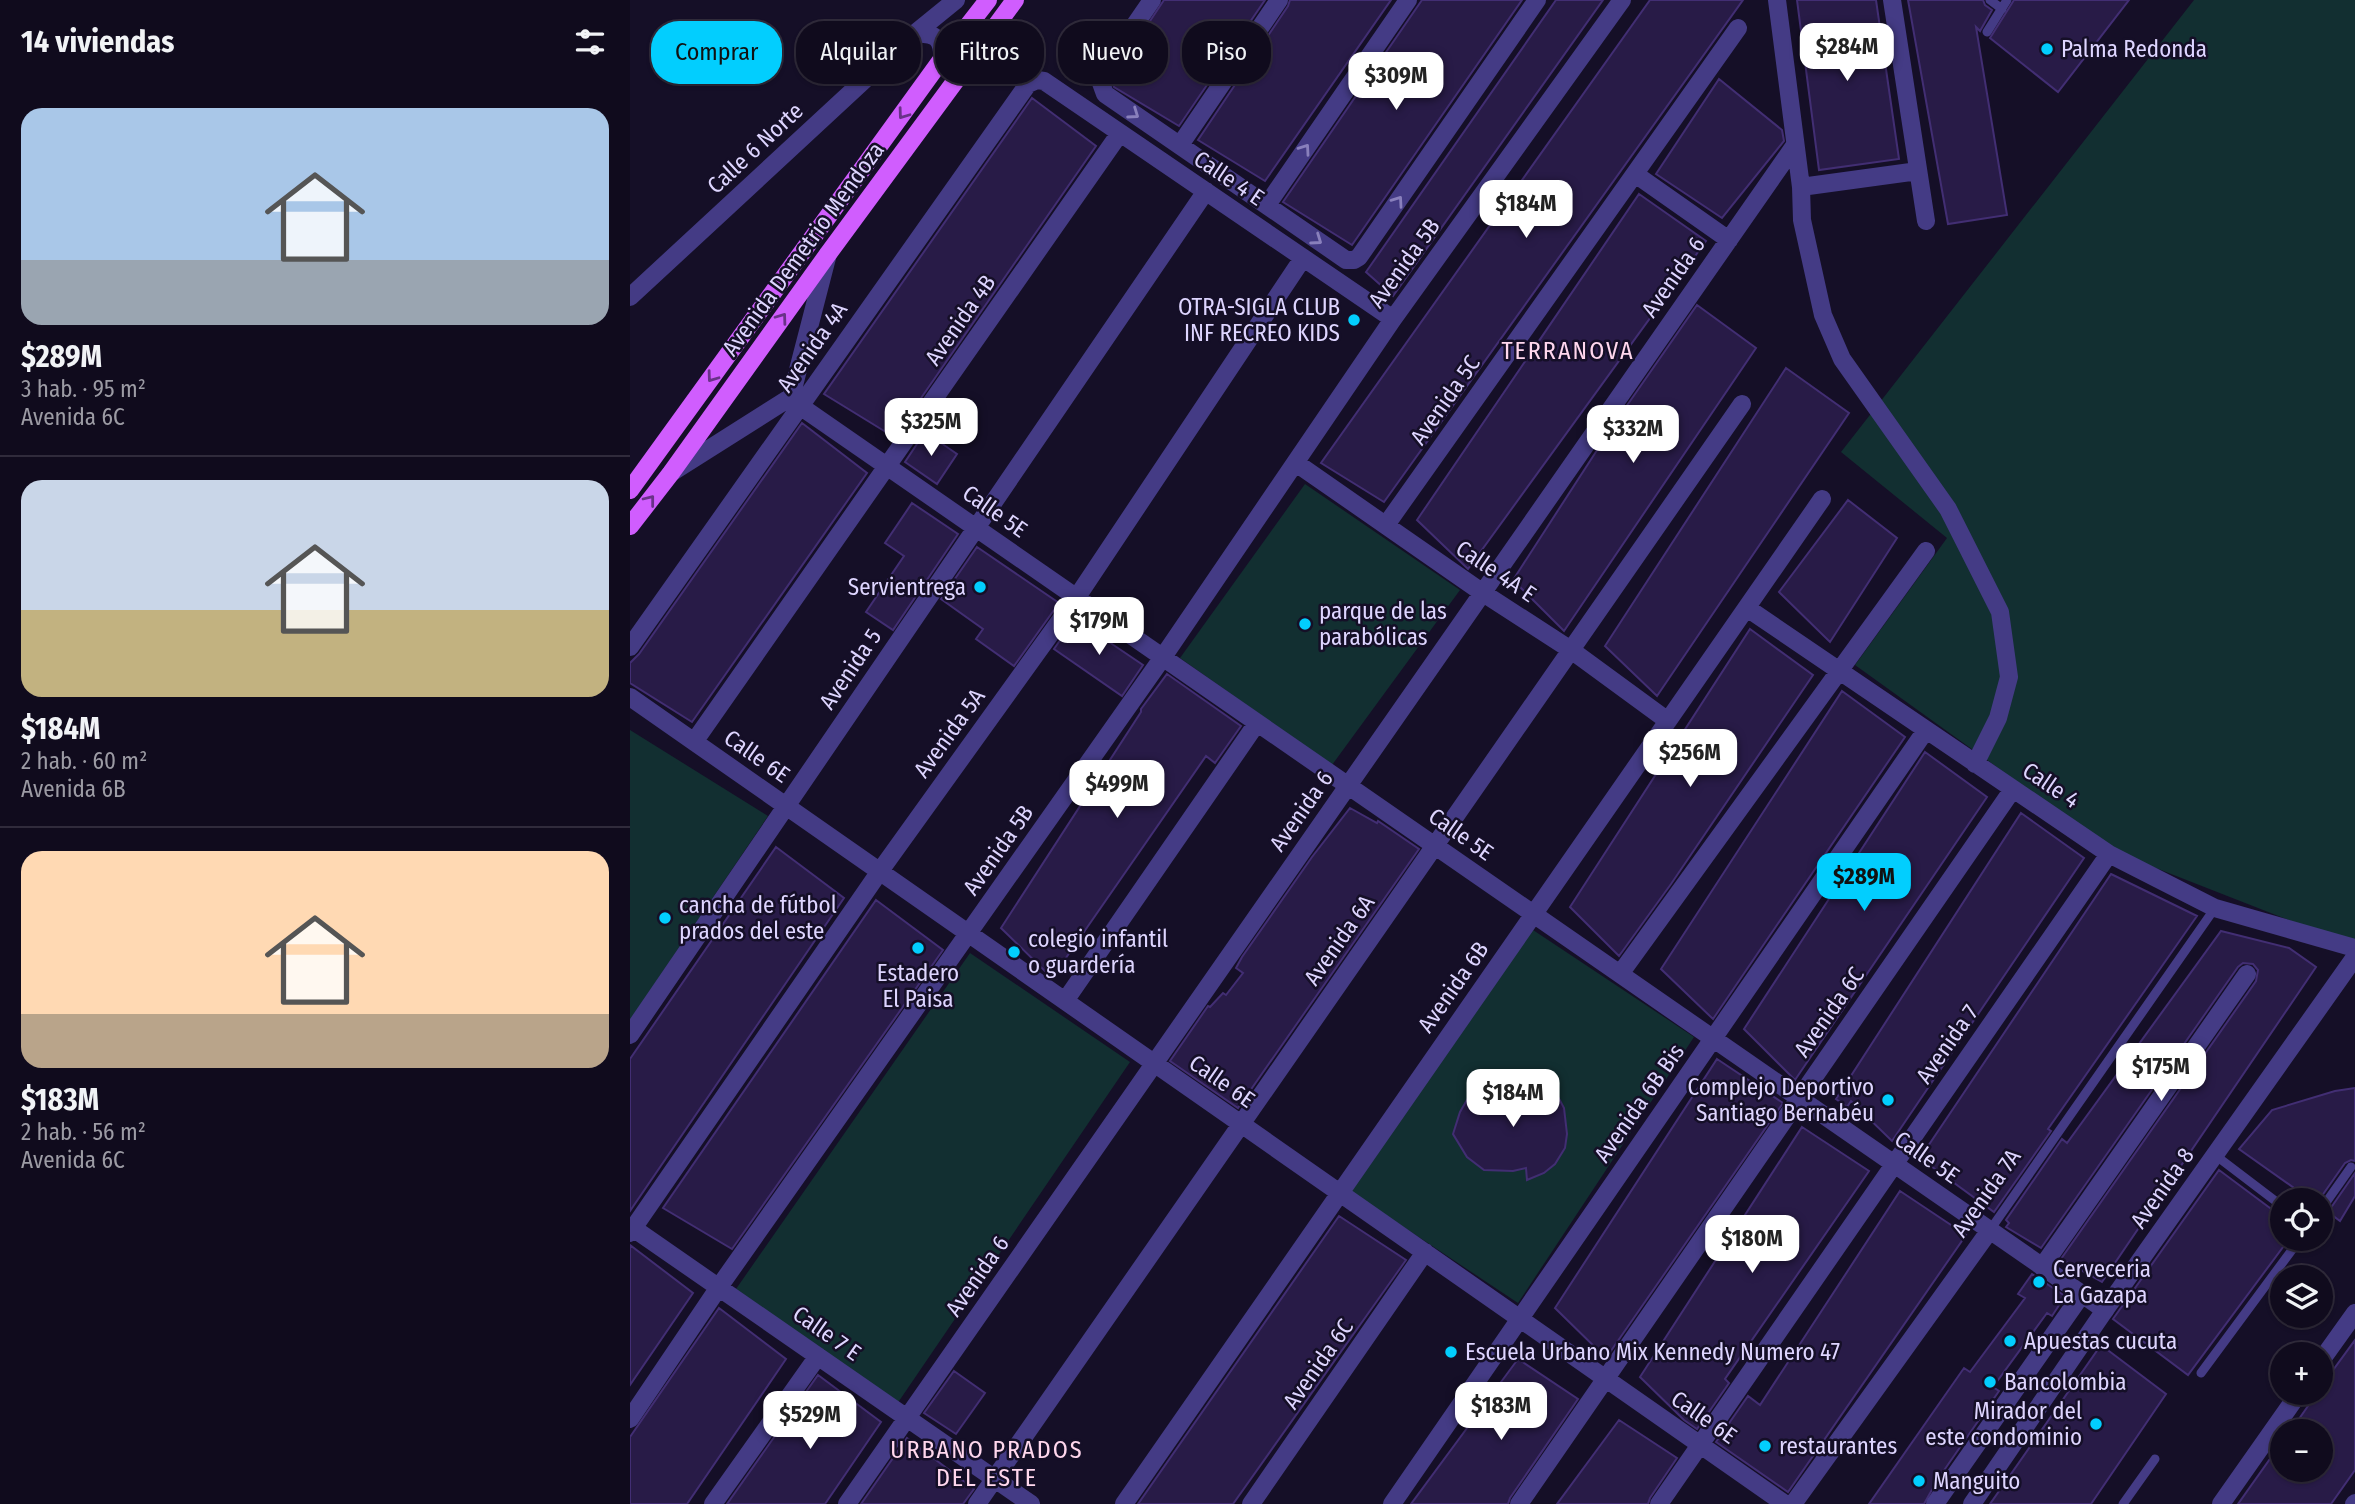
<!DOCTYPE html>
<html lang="es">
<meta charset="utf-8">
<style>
:root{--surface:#100b1d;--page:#191426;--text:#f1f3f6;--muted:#9c9ba4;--line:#302b3b;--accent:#02cefe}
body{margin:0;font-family:"Fira Sans Condensed",sans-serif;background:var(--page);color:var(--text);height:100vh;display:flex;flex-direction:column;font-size:26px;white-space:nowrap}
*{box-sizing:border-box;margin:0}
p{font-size:23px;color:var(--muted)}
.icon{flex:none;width:38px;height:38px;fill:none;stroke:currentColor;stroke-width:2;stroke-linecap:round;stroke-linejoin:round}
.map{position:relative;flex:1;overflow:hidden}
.sheet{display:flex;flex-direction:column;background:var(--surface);width:630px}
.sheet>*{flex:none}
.banner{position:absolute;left:21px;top:21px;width:665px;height:63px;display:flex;gap:14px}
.controls{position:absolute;left:1640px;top:1188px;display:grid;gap:14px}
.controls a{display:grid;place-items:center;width:63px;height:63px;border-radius:50%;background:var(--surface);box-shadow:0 2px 5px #0004,0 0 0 2px var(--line);font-size:35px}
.price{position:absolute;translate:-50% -60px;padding:0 16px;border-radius:14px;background:#fff;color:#222;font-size:23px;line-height:46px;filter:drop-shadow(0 2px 4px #0008)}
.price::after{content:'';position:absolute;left:50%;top:42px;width:21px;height:16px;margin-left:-10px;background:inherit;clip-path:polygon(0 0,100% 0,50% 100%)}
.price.active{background:var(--accent);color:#111}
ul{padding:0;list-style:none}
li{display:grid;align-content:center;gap:14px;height:371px;padding:0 21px}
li+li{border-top:2px solid var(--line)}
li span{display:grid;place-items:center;height:217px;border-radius:21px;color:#555}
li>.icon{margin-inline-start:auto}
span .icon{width:126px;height:126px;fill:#fffc;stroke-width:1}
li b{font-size:30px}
h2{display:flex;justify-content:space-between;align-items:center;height:84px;padding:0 21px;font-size:30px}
.tag{padding:0 24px;border-radius:28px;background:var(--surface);box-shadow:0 2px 5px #0004,0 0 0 2px var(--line);font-size:24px;line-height:63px}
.tag.active{background:var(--accent);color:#111}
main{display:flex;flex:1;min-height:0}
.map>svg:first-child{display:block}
</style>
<main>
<section class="sheet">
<h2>14 viviendas<svg class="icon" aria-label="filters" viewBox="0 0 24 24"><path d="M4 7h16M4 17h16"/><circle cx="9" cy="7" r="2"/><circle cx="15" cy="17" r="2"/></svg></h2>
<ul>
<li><span style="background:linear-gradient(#a9c7e8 70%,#9aa5b1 0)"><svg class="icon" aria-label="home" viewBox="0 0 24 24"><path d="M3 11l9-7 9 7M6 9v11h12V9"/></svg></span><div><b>$289M</b><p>3 hab. · 95 m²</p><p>Avenida 6C</p></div></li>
<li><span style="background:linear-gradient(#c9d6e8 60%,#c2b280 0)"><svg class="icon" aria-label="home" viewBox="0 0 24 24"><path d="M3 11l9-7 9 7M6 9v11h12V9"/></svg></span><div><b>$184M</b><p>2 hab. · 60 m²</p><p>Avenida 6B</p></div></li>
<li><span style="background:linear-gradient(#ffd9b3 75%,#b9a48a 0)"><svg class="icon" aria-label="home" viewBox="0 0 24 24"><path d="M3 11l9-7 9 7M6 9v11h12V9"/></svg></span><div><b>$183M</b><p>2 hab. · 56 m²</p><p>Avenida 6C</p></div></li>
</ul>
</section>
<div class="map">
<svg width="1725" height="1504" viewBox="0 0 1725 1504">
<rect width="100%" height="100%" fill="#150f27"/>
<path fill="#122f31" d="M 1564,0 L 1725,0 L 1725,946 L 1485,852 L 1225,665 L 1317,538 L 1211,452 Z
M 675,484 L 830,590 L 702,765 L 550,658 Z
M 0,730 L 138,816 L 0,1020 Z
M 900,928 L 1064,1037 L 888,1303 L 715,1188 Z
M 340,953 L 500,1062 L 267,1404 L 106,1289 Z"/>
<path fill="#281b47" stroke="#422e73" stroke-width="2" d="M 534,0 L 635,0 L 549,126 L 484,87 L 482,81 L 482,78 Z
M 660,0 L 761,0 L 635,181 L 568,140 L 658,6 Z
M 792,0 L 892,0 L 722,245 L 653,202 Z
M 926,0 L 973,0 L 763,296 L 736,272 Z
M 1020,0 L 1113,0 L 754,502 L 691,463 Z
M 1167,0 L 1246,0 L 1269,159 L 1189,170 Z
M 1278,0 L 1353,0 L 1355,5 L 1362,10 L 1350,31 L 1346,27 L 1377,215 L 1318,224 Z
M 1384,0 L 1499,0 L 1428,92 L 1360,38 Z
M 1089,79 L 1152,130 L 1154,141 L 1092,218 L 1026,174 Z
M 402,98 L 466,146 L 264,437 L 194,394 Z
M 1009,194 L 1076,241 L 838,569 L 787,520 Z
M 1067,305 L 1126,348 L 934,631 L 883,580 L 982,427 Z
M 1156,368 L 1219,413 L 1027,696 L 975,646 Z
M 172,423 L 237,473 L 62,722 L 0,683 L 0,663 L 9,654 Z
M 295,432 L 327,454 L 307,484 L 275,462 Z
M 1218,500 L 1267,538 L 1200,642 L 1149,592 Z
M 282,503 L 328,534 L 263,630 L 236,612 L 274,556 L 255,543 Z
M 347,547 L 429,603 L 384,666 L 346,639 L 353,629 L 311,599 Z
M 445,619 L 513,665 L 492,696 L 424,649 Z
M 1120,629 L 1183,675 L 1041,884 L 989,956 L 940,907 Z
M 537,674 L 611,726 L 585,763 L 576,756 L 422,978 L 371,928 L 511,712 L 511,709 Z
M 1212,691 L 1275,737 L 1083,1019 L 1031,969 Z
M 1295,752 L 1357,797 L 1165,1080 L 1114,1029 Z
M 720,808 L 747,823 L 748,821 L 789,849 L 608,1108 L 540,1061 L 578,1006 L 580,1007 L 593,993 L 596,995 L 613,973 L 606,968 L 612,957 L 682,857 Z
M 1391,813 L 1454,858 L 1262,1141 L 1221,1101 L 1217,1107 L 1206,1099 Z
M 146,847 L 214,898 L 0,1211 L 0,1059 Z
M 1481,874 L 1567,916 L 1418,1129 L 1421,1131 L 1364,1212 L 1290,1158 Z
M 246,900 L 313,950 L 102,1249 L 33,1208 Z
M 1591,931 L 1659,948 L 1686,967 L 1472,1282 L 1431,1259 L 1626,981 L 1628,970 L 1623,964 L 1613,963 L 1608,967 L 1411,1248 L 1376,1227 L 1379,1223 L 1376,1220 L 1432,1139 L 1437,1143 Z
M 1087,1059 L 1153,1103 L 976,1358 L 925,1308 Z
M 871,1081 L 898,1087 L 907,1094 L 926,1093 L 934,1108 L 937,1134 L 935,1148 L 925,1164 L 914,1173 L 897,1180 L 896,1168 L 883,1171 L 854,1170 L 837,1157 L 823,1134 L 830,1112 L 841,1093 L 849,1097 L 863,1084 Z
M 1725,1088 L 1725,1161 L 1721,1160 L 1715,1163 L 1689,1200 L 1681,1200 L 1609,1149 L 1642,1110 L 1705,1091 Z
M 1172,1127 L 1239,1171 L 1095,1379 L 1099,1383 L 1067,1429 L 1054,1420 L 1010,1377 Z
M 1589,1170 L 1652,1217 L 1652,1239 L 1659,1239 L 1558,1375 L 1483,1319 Z
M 1725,1173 L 1725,1196 L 1710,1221 L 1698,1212 Z
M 1270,1191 L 1336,1235 L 1158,1492 L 1086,1442 L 1118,1396 L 1130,1405 Z
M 709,1216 L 776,1260 L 764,1277 L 603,1504 L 508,1504 Z
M 0,1245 L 63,1293 L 0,1385 Z
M 1402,1274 L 1435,1296 L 1422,1316 L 1417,1313 L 1363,1387 L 1369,1391 L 1308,1479 L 1294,1504 L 1239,1504 L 1334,1368 L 1340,1372 L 1395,1298 L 1388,1294 Z
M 89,1308 L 156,1359 L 57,1504 L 0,1504 L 0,1437 Z
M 1725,1340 L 1725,1470 L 1701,1504 L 1608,1504 L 1652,1442 L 1652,1470 L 1690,1470 L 1690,1432 L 1660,1432 L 1687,1393 L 1690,1393 L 1690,1388 Z
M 1471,1345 L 1536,1394 L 1461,1504 L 1360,1504 Z
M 888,1359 L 948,1399 L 880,1498 L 878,1504 L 781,1504 Z
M 324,1371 L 355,1393 L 326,1434 L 294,1413 Z
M 188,1375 L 251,1422 L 195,1504 L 97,1504 Z
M 989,1420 L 1047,1458 L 1020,1498 L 1018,1504 L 927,1504 Z
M 277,1438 L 344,1489 L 333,1504 L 231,1504 Z"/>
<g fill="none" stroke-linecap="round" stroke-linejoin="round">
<path stroke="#443b85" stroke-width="9" d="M 1360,0 L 1372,9
M 1357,32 L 1377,0
M 1585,1155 L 1652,1206
M 1690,1211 L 1721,1167
M 1360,1230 L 1585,908
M 1571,1373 L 1670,1239
M 1493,1504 L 1525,1459"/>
<path stroke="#443b85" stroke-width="18" d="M 522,0 L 471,74 L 471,83 L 475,94 L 716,260 L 724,260 L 729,257 L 907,0
M 1147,0 L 1171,187 L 1172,220 L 1193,315 L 1212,359 L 1318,509 L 1370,612 L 1379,677 L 1368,718 L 1345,764
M 1262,0 L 1296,221
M 550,145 L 649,0
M 1005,174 L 1099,240
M 1171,187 L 1288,171
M 637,205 L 778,0
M 161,397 L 170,406 L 1475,1310
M 666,463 L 853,593 L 941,650 L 1038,721
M 41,473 L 161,397 L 198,254
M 756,525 L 1108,28
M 1117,608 L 1479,854 L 1585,908 L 1725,948
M 0,647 L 398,84 L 407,80 L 414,81 L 763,319
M 0,697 L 1155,1504
M 64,742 L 490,133
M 990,974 L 1296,551
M 435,1001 L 627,723
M 0,1035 L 576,191
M 0,1226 L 401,1504
M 0,1233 L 250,871 L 447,597 L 673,258
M 1412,1267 L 1617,974
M 1690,1362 L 1725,1313
M 0,1419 L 89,1287 L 533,657 L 763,319 L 992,0
M 83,1504 L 188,1356
M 217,1504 L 1165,145
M 347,1504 L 1112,404
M 494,1504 L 1192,499
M 621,1504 L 795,1252
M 762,1504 L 1296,730
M 889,1504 L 1383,789
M 1029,1504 L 1479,854
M 1163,1504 L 1360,1230
M 1305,1504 L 1452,1294
M 1591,1504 L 1669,1393
M 1724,1504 L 1725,1503"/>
<path stroke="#443b85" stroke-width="18" d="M 283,35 C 304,31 313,38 312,59
M 0,297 L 283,35 L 326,0
M 1342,1504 L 1475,1310 L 1725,957"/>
<path stroke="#d05dfe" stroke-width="18" d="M 0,490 L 312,59 L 358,0
M 0,526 L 41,473 L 198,254 L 385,0"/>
</g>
<defs><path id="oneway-chevron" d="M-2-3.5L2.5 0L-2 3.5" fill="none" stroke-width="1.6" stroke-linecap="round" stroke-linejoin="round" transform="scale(1.75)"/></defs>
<g stroke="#693288">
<use href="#oneway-chevron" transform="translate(273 114) rotate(126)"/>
<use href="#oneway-chevron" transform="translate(152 318) rotate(-54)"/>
<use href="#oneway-chevron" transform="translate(82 377) rotate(126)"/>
<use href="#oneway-chevron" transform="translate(20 500) rotate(-52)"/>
</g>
<g stroke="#8980bc">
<use href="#oneway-chevron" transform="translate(504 114) rotate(35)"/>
<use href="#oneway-chevron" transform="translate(675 149) rotate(-55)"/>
<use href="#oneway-chevron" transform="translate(768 201) rotate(-55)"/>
<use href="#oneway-chevron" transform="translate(687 240) rotate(35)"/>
</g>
<g fill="#02cefe" stroke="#150f27" stroke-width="2.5">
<circle cx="1417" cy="49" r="7"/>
<circle cx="724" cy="320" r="7"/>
<circle cx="350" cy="587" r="7"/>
<circle cx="675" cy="624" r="7"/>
<circle cx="35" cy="918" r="7"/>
<circle cx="288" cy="948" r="7"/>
<circle cx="384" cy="952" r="7"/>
<circle cx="1258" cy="1100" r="7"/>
<circle cx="1409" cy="1282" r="7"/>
<circle cx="1380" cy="1341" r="7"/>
<circle cx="821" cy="1352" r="7"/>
<circle cx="1360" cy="1382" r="7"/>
<circle cx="1466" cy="1424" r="7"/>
<circle cx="1135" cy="1446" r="7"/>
<circle cx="1289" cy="1481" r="7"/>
</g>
<g text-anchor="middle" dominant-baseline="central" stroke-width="5" stroke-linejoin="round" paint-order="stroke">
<g font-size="23" fill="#ded5ff" stroke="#150f27" text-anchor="start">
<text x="1431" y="49">Palma Redonda</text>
<text x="710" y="307" text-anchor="end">OTRA-SIGLA CLUB<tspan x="710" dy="26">INF RECREO KIDS</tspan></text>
<text x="336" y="587" text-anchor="end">Servientrega</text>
<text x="689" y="611">parque de las<tspan x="689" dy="26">parabólicas</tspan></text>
<text x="49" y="905">cancha de fútbol<tspan x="49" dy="26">prados del este</tspan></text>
<text x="398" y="939">colegio infantil<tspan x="398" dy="26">o guardería</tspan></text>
<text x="288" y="973" text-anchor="middle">Estadero<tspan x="288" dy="26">El Paisa</tspan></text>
<text x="1244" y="1087" text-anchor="end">Complejo Deportivo<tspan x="1244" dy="26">Santiago Bernabéu</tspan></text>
<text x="1423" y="1269">Cerveceria<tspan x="1423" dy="26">La Gazapa</tspan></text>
<text x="1394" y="1341">Apuestas cucuta</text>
<text x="835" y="1352">Escuela Urbano Mix Kennedy Numero 47</text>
<text x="1374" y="1382">Bancolombia</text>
<text x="1452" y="1411" text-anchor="end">Mirador del<tspan x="1452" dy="26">este condominio</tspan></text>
<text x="1149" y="1446">restaurantes</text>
<text x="1303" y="1481">Manguito</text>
</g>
<g font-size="23" fill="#ded5ff" stroke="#150f27">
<text transform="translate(125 148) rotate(-43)">Calle 6 Norte</text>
<text transform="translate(599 178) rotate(34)">Calle 4 E</text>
<text transform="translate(173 249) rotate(-54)">Avenida Demetrio Mendoza</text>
<text transform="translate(774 263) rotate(-54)">Avenida 5B</text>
<text transform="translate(1043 277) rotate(-55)">Avenida 6</text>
<text transform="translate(330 320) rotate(-55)">Avenida 4B</text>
<text transform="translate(182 347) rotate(-55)">Avenida 4A</text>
<text transform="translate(815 400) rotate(-55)">Avenida 5C</text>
<text transform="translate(365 511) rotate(35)">Calle 5E</text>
<text transform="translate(866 571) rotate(34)">Calle 4A E</text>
<text transform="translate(220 669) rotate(-56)">Avenida 5</text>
<text transform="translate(319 733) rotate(-54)">Avenida 5A</text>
<text transform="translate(127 756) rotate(35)">Calle 6E</text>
<text transform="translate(1421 785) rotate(34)">Calle 4</text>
<text transform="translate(671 811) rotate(-55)">Avenida 6</text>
<text transform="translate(831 834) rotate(35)">Calle 5E</text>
<text transform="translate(368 850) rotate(-55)">Avenida 5B</text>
<text transform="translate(709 940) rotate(-55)">Avenida 6A</text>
<text transform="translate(823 987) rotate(-55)">Avenida 6B</text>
<text transform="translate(1199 1012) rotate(-55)">Avenida 6C</text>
<text transform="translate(1317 1044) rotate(-55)">Avenida 7</text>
<text transform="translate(592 1081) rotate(35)">Calle 6E</text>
<text transform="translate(1009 1103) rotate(-55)">Avenida 6B Bis</text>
<text transform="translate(1297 1157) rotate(35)">Calle 5E</text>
<text transform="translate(1532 1188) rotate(-55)">Avenida 8</text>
<text transform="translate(1356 1193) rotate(-55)">Avenida 7A</text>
<text transform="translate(347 1276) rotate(-55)">Avenida 6</text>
<text transform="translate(197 1333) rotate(35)">Calle 7 E</text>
<text transform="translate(688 1364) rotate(-55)">Avenida 6C</text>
<text transform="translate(1074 1417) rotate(35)">Calle 6E</text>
</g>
<g font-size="24" letter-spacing="2" fill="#ffd7ed" stroke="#150f27">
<text x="938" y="351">TERRANOVA</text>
<text x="357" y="1450">URBANO PRADOS<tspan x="357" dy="28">DEL ESTE</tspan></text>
</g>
</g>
</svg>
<div class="controls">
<a><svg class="icon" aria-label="locate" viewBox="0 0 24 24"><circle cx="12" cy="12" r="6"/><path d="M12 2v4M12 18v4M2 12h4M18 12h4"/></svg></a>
<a><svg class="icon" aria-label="layers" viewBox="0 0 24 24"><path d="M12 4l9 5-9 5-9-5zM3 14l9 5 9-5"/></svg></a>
<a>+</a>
<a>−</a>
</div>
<b class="price" style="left:1217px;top:83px">$284M</b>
<b class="price" style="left:766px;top:112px">$309M</b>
<b class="price" style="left:896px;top:240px">$184M</b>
<b class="price" style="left:301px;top:458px">$325M</b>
<b class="price" style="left:1003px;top:465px">$332M</b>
<b class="price" style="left:469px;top:657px">$179M</b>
<b class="price" style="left:1060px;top:789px">$256M</b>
<b class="price" style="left:487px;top:820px">$499M</b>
<b class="price active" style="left:1234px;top:913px">$289M</b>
<b class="price" style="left:1531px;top:1103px">$175M</b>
<b class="price" style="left:883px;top:1129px">$184M</b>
<b class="price" style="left:1122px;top:1275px">$180M</b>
<b class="price" style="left:871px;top:1442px">$183M</b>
<b class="price" style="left:180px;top:1451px">$529M</b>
<div class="banner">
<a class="tag active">Comprar</a>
<a class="tag">Alquilar</a>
<a class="tag">Filtros</a>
<a class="tag">Nuevo</a>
<a class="tag">Piso</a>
</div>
</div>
</main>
